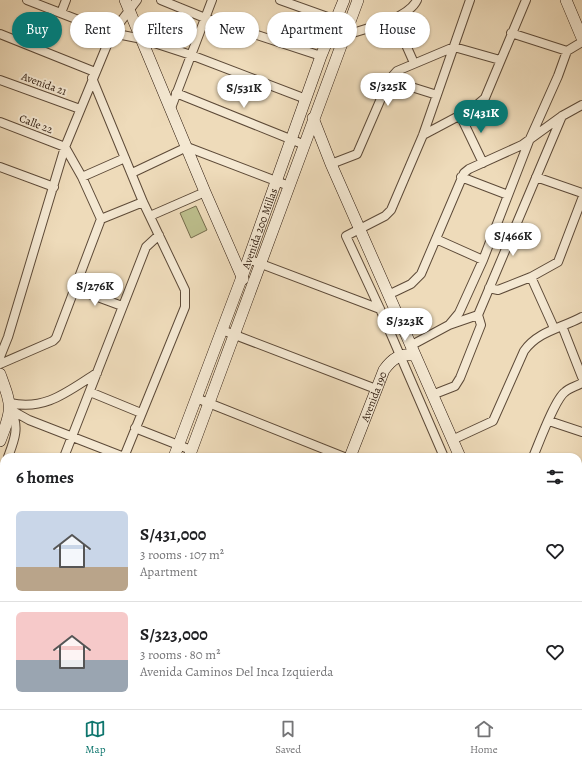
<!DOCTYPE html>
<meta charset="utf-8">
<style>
:root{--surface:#fff;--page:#f6f6f6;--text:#202124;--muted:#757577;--line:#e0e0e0;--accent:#0f766e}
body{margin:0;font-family:Alegreya,serif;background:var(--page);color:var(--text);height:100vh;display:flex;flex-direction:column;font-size:15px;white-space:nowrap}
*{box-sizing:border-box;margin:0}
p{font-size:13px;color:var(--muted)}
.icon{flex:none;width:22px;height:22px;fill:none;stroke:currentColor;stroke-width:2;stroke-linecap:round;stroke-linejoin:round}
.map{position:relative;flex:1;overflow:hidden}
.details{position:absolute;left:0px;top:453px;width:582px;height:256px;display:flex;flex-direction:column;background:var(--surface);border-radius:12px 12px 0 0;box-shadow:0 1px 3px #0004}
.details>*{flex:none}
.top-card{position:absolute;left:12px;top:12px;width:558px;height:36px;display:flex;gap:8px}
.price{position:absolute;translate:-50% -34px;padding:0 9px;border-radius:14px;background:#fff;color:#222;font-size:13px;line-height:26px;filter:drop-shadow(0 1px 2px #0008)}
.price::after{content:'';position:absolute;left:50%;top:24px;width:12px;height:9px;margin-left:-6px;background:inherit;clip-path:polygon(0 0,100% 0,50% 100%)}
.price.selected{background:var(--accent);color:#fff}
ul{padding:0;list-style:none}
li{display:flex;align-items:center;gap:12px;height:100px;padding:0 16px}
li+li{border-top:1px solid var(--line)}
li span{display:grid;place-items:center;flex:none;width:112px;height:80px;border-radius:6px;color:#555}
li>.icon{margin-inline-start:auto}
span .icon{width:48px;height:48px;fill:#fffc;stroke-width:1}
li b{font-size:17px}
h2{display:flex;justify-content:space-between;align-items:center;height:48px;padding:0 16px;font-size:17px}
.pill{padding:0 14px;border-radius:18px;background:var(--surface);box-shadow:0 1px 3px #0004;font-size:14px;line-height:36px}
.pill.selected{background:var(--accent);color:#fff}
.tabs{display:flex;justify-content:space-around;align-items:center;height:56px;border-top:1px solid var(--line);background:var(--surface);font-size:11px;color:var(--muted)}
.tabs a{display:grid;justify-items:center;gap:2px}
.tabs .selected{color:var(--accent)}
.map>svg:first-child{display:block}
</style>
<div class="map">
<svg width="582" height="709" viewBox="0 0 582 709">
<rect width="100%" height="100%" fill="#eedbba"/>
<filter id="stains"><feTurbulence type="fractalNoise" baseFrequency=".005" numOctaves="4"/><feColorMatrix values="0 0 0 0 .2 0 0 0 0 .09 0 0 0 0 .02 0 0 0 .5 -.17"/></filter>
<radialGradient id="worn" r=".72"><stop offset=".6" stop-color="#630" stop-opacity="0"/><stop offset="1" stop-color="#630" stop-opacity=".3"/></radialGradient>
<path fill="#bdbf8d" stroke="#756c4c" d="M 196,206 L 207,230 L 191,238 L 180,213 Z"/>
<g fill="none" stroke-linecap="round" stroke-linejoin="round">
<defs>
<path id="street" d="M 27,0 L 112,33 L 142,39 L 191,55 L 306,99
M 161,0 L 205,18 L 321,56
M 280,0 L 336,20
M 61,13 L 66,0
M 394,18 L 414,63
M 511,33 L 567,51 L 582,42
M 0,34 L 95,72
M 346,35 C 365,29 408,19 417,0
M 92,78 L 143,202 L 185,290 L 185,307 L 124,457
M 0,80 L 80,109
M 389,80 L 437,95
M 176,93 L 305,145
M 171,108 L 212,0
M 460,115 L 483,163
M 0,122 L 65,147 L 82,177 L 101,219 L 56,338 L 53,341 L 0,364
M 423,135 L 472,109 L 485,98 L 526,0
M 331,164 L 357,154 L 389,80 L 397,71 L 454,47 L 500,60
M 0,167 L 54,187
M 132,173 L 187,147 L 289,186
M 82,177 L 125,158
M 461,177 L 508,195
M 536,177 L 582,193
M 150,216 L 205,192
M 101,219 L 143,202
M 436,239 L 483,260
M 248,259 L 380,309
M 531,277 L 554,328
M 489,288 L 498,290 L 531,277 L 558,262 L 582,199
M 76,289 L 122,306
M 388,295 L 411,284 L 421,274 L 464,173 L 469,169 L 522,145 L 562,116 L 582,105
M 449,325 L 459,313 L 483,260 L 529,141 L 558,76 L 567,51
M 562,326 L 582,377
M 222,330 L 376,389
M 410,346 L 449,325 L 478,315 L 562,116
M 0,357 L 8,337 L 65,147 L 112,33 L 137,0
M 90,392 L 141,413
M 432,395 L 455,386 L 460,378 L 481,325 L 478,315
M 196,398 L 344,457
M 10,403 C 46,411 68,391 97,373
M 11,410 L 29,420 L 124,457
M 549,421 L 582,432
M 135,428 L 191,450
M 452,440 L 493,421 L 524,351 C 538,331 562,328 582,317
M 8,457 C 14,441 20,427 11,411
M 64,457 L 146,247 L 159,235
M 444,457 L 380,309 L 346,236 L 385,216 L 391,210 L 423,135 L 470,0
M 533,457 C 539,443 555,399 565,392 C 569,388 577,386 582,383
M 0,479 L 4,468
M 578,487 L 582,476
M 0,524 L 4,526
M 578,559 L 582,560
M 0,622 L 4,612
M 0,666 L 4,677
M 578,685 L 582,686
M 0,693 L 4,691
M 240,705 L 250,709
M 351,705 L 361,709
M 429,707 L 436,709
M 0,709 L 10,705
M 128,709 L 129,705"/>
<g id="secondary">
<path d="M 125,0 L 205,192 L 243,279"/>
<path d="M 566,0 L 582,38"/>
<path d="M 313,118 L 331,164 L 460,457"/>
<path d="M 0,374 C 12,407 13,408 0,441"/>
<path id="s1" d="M 174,457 L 242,277 L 321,56 L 344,0"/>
<path d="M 189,457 L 358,0"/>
<path id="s2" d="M 350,457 L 384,370 C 392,359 400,353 414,355"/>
<path d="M 578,664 L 582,665"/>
<path d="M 89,709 L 91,705"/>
<path d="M 254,709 L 256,705"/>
</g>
</defs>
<use href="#street" stroke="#5d4a38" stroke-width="10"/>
<use href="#secondary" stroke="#2d190c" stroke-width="12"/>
<use href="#street" stroke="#f4e8d2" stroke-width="8"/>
<use href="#secondary" stroke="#f4e8d2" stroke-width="11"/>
</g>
<g text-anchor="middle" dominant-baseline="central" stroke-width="4" stroke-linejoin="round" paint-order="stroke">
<g font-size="11" fill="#2d190c" stroke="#f4e8d2">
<text transform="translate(44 84) rotate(20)">Avenida 21</text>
<text transform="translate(36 124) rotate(21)">Calle 22</text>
<text stroke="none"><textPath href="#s1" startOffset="244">Avenida 200 Millas</textPath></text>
<text stroke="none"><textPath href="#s2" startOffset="65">Avenida 190</textPath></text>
</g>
</g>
<rect width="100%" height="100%" filter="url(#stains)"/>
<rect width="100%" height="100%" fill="url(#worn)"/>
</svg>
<b class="price" style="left:388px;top:107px">S/325K</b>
<b class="price" style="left:244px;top:109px">S/531K</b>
<b class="price selected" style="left:481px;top:134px">S/431K</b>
<b class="price" style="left:513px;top:257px">S/466K</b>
<b class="price" style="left:95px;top:307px">S/276K</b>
<b class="price" style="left:405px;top:342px">S/323K</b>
<div class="top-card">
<a class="pill selected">Buy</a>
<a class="pill">Rent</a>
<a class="pill">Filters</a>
<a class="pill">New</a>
<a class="pill">Apartment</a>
<a class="pill">House</a>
</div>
<section class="details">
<h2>6 homes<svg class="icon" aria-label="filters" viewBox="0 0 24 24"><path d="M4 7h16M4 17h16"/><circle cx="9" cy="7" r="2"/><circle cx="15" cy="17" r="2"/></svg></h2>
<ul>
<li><span style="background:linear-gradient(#c9d6e8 70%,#b9a48a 0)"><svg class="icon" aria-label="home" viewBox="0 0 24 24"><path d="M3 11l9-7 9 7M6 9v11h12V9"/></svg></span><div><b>S/431,000</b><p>3 rooms · 107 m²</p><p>Apartment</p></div><svg class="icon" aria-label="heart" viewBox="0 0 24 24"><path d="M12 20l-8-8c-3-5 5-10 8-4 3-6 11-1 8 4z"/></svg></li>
<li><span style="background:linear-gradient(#f6c9c9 60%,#9aa5b1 0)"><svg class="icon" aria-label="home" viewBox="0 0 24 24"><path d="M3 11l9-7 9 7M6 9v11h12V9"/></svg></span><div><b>S/323,000</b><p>3 rooms · 80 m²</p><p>Avenida Caminos Del Inca Izquierda</p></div><svg class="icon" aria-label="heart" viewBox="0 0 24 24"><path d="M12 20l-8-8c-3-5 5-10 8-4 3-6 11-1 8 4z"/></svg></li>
</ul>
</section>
</div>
<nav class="tabs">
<a class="selected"><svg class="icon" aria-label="map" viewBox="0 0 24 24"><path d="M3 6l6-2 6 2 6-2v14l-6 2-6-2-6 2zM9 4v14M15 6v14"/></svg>Map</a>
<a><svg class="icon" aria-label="saved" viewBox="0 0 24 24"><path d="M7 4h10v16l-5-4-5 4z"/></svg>Saved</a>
<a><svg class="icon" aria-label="home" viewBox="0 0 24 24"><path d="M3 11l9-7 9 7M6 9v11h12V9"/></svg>Home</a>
</nav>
